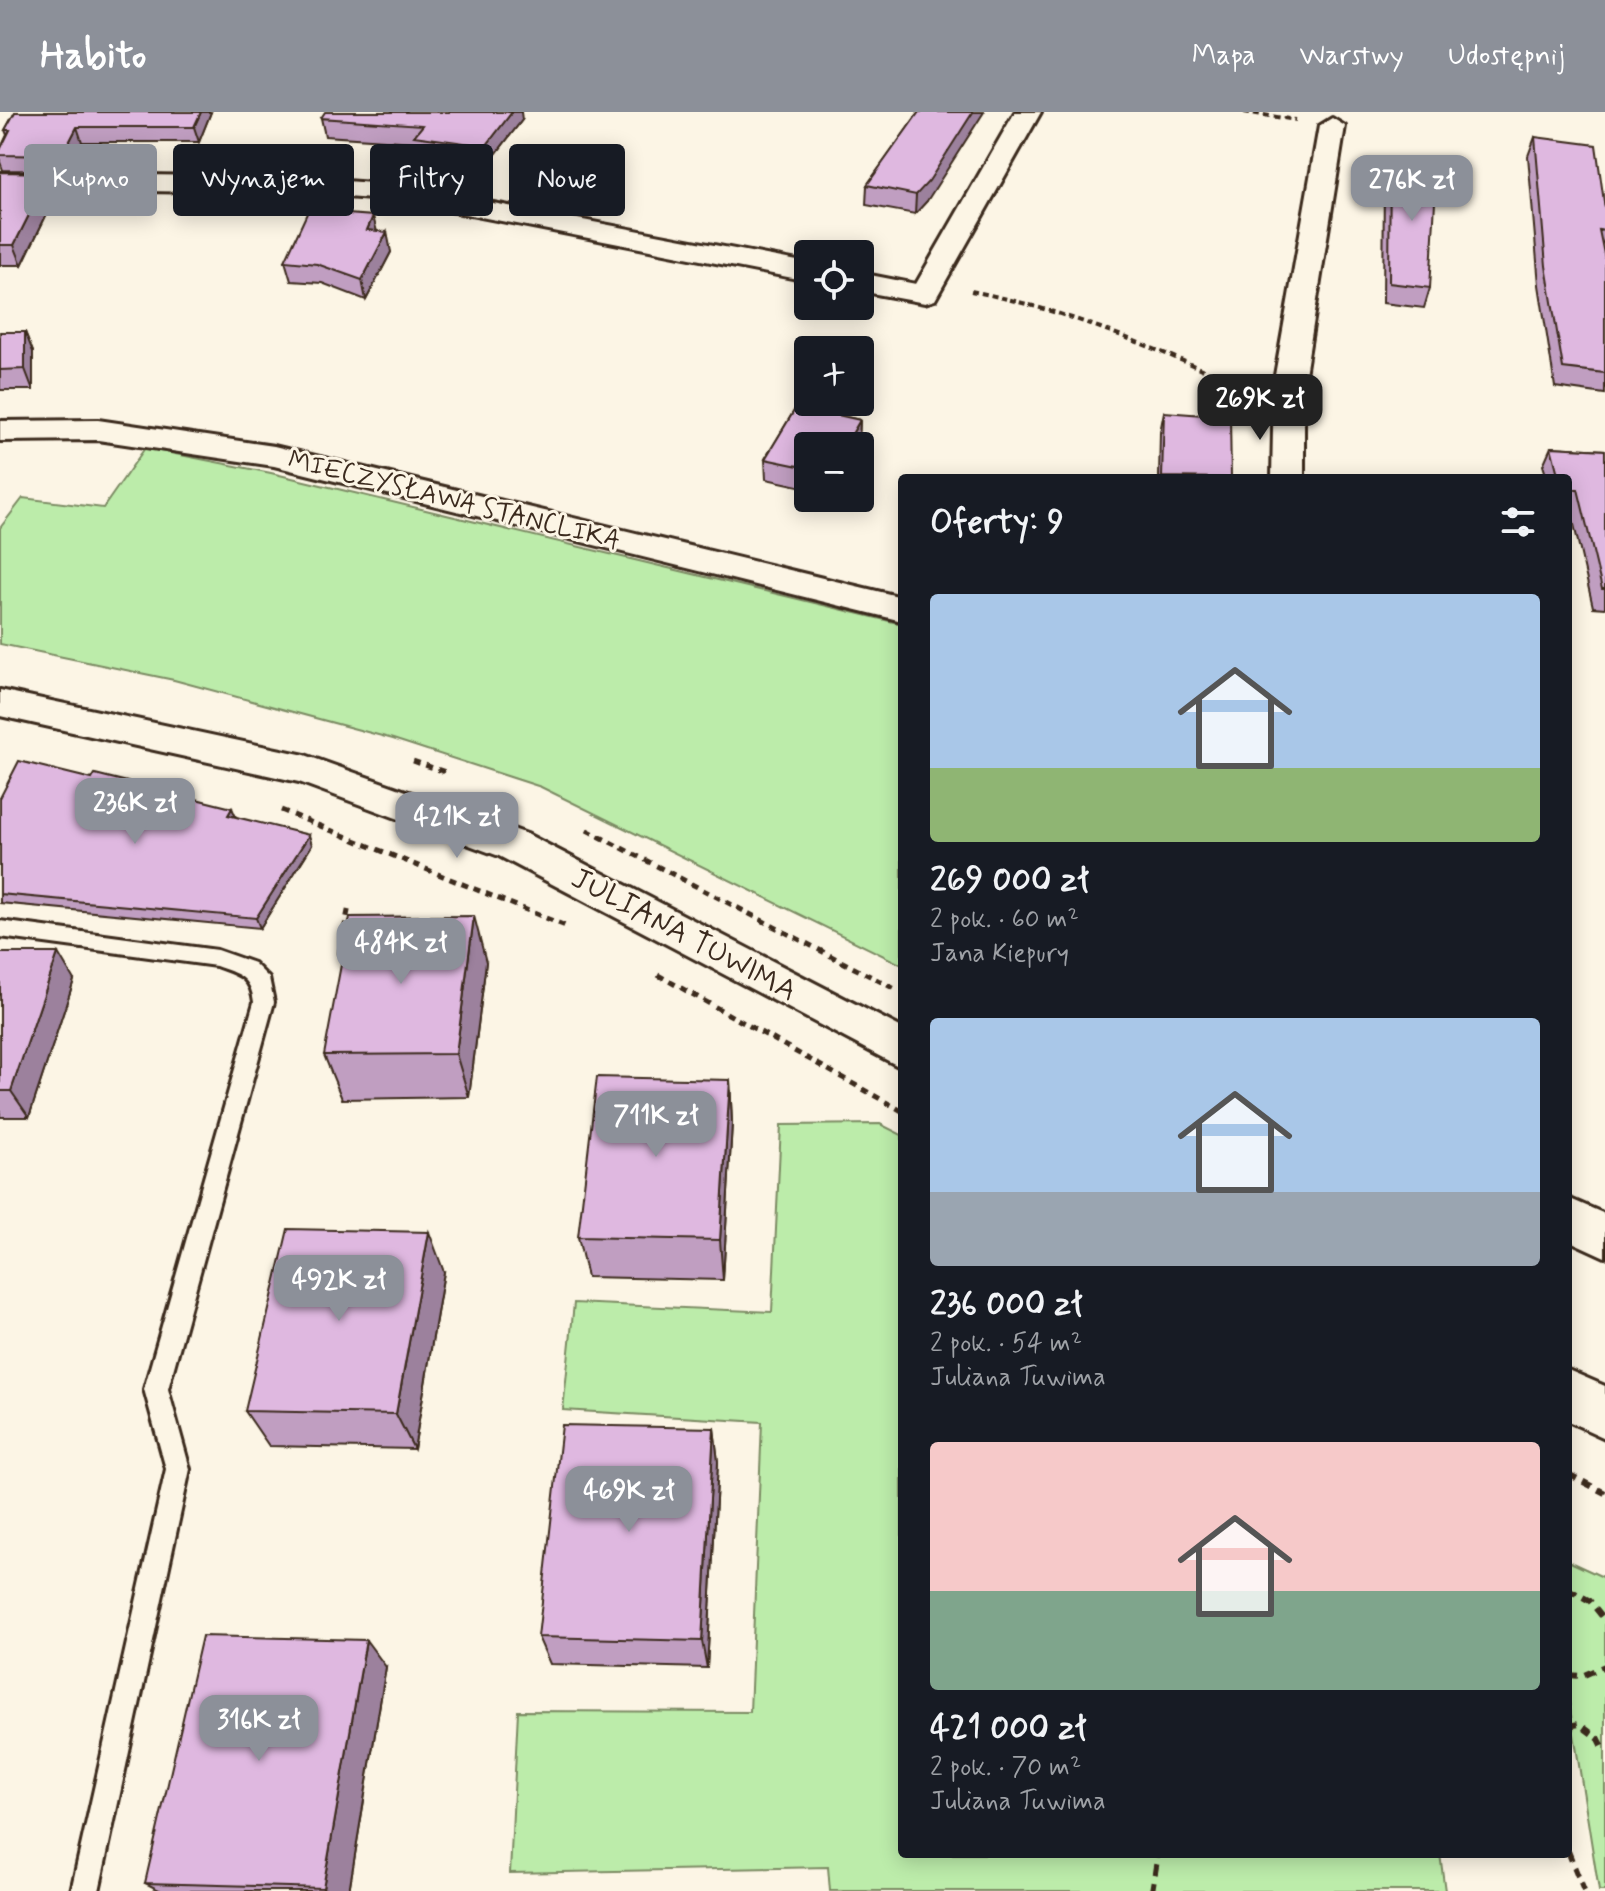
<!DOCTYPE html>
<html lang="pl">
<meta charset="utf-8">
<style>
:root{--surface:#171b24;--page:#242831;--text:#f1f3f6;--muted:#9ea1a6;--accent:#8c9099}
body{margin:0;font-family:Mynerve,sans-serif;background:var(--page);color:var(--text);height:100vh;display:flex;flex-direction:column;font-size:30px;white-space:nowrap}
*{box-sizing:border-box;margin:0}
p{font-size:26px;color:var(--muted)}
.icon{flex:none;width:44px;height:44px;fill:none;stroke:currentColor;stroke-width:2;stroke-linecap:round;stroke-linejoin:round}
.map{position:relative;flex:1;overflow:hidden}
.sheet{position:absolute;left:898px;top:362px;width:674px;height:1384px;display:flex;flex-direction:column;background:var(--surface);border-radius:8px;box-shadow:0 4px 20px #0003}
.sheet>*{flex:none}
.hud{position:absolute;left:24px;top:32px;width:754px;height:72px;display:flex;gap:16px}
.controls{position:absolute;left:794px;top:128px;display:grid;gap:16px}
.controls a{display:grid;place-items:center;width:80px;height:80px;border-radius:8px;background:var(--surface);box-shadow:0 4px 20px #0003;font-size:40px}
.price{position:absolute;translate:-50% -68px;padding:0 18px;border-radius:16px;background:var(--accent);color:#fff;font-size:26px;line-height:52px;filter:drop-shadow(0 2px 4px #0008)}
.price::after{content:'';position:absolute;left:50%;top:48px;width:24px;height:18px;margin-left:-12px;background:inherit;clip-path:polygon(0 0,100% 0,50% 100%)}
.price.on{background:#222;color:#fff}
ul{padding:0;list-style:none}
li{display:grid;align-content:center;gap:16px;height:424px;padding:0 32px}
li span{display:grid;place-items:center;height:248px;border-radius:8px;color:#555}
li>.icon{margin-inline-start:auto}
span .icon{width:144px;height:144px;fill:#fffc;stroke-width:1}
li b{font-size:34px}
h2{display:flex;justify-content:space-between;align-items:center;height:96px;padding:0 32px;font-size:34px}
.tag{padding:0 28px;border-radius:8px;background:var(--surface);box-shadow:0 4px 20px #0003;font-size:28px;line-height:72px}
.tag.on{background:var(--accent);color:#fff}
header{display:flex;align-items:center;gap:48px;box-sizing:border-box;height:112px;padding:0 40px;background:var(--accent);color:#fff}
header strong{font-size:38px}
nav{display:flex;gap:44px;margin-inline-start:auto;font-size:28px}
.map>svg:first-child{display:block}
</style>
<header>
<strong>Habito</strong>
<nav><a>Mapa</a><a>Warstwy</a><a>Udostępnij</a></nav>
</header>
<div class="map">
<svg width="1605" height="1779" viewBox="0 0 1605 1779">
<rect width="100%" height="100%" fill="#fcf5e5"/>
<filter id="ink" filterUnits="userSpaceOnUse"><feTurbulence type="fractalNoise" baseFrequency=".0125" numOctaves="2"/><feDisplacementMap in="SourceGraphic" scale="16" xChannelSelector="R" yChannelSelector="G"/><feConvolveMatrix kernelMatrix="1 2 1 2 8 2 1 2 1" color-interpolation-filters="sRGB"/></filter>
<g filter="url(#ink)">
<path fill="#bcecaa" stroke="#7c8b64" stroke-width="2" d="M 145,336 L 271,361 L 902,512 L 902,853 L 541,675 L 393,627 L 174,568 L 0,532 L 0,416 L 23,386 L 103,396 Z
M 880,1012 L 902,1023 L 902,1742 L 1440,1742 L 1445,1779 L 830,1779 L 828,1755 L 510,1761 L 518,1599 L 750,1600 L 762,1310 L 563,1298 L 574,1191 L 772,1200 L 781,1013 Z
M 1568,1449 L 1605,1466 L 1605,1779 L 1599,1779 L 1568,1584 Z"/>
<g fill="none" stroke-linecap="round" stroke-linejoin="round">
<defs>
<path id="lane" d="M 0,809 L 217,838 L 254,851 L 269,866 L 274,890 L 168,1277 L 190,1357 L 99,1779 L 71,1779 L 166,1357 L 144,1277 L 254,890 C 251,864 238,862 216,854 L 0,825 Z"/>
<path id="street" d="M 1015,0 L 1041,0 L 935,188 L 925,191 L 860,179 L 860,161 L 916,172 Z
M 1332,6 L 1345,14 L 1304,269 L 1304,366 L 1272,366 L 1274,269 L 1319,14 Z
M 0,61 L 292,65 L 399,73 L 808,151 L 808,169 L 399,89 L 292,81 L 0,77 Z
M 98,308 L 274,334 L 902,485 L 902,509 L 274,354 L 98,328 L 0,329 L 0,309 Z
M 1568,1086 L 1605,1102 L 1605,1145 L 1568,1128 Z"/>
<path id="secondary" d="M 0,578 L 305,643 L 527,722 L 902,916 L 902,956 L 499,744 L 299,670 L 0,604 Z
M 1568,1258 L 1605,1274 L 1605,1326 L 1568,1309 Z"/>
</defs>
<use href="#lane" stroke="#3b2a1e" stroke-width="6"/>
<use href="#street" stroke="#3b2a1e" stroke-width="6"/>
<use href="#secondary" stroke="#3b2a1e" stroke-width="6"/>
<path stroke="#3b2a1e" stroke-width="4" stroke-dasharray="6 4" stroke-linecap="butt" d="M 1244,0 L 1296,8
M 971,179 C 1069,198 1156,237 1247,277"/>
<path stroke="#3b2a1e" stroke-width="5" stroke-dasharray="7 6" stroke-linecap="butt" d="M 413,649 L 445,660
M 281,698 L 568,815
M 587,718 L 895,877
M 339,843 L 349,794
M 658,863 L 902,999"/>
<path stroke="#3b2a1e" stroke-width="6" stroke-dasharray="10 7" stroke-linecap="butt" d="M 1568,1362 L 1605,1381
M 1568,1477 L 1590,1489 L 1605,1508
M 1568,1563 L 1582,1564 L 1605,1554
M 1568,1614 L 1579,1612 L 1599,1627 L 1605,1639
M 1568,1739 L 1584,1779
M 1152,1779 L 1158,1742"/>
<use href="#lane" fill="#fcf5e5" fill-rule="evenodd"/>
<use href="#street" fill="#fcf5e5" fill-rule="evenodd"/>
<use href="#secondary" fill="#fcf5e5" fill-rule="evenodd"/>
</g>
<path fill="#c09ec1" stroke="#3b2a1e" stroke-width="2" d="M 15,0 L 211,0 L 199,30 L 82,30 L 68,59 L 3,58 L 0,50 L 0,38 L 7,23 L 5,18 Z
M 919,0 L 927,89 L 915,102 L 866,93 L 867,73 Z
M 321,6 L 522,8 L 489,51 L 417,42 L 415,30 L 325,24 Z
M 1535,25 L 1605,97 L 1605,126 L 1602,133 L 1605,147 L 1605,282 L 1555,275 L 1539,173 L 1528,44 Z
M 1390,49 L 1430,176 L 1424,196 L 1383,191 L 1384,69 Z
M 0,60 L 57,81 L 22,153 L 0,153 Z
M 377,119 L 391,140 L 366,188 L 322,171 L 291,169 L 285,149 Z
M 0,220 L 25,220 L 33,240 L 33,278 L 0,278 Z
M 797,294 L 860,308 L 859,328 L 856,334 L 808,334 L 808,376 L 766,367 L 765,347 Z
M 1164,300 L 1231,366 L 1159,366 L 1160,320 Z
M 1551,335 L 1605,338 L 1605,496 L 1593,495 L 1570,395 L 1568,395 L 1568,366 L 1547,366 L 1543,353 Z
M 0,686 L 236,705 L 312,733 L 260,816 L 0,791 Z
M 0,841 L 74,868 L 29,1005 L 0,1005 Z
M 486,850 L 469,985 L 342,987 L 324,943 Z
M 730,968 L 732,1011 L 723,1168 L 587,1165 L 578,1125 Z
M 444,1160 L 414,1337 L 269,1334 L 245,1299 Z
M 714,1316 L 718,1350 L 707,1556 L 550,1552 L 538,1525 Z
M 386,1555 L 349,1779 L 161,1779 L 145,1771 Z"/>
<path fill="#9c819d" stroke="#3b2a1e" stroke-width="2" d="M 201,0 L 211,0 L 199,30 L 194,15 Z
M 512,0 L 521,0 L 522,8 L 489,51 L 486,34 Z
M 973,0 L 984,0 L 927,89 L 915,102 L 916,83 Z
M 77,15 L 82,30 L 68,59 L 62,44 Z
M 50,61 L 57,81 L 22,153 L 14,133 Z
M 373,104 L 378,124 L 367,118 Z
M 387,120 L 391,140 L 366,188 L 362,168 Z
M 25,220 L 33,240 L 33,278 L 25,257 Z
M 860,308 L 859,328 L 856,334 L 845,334 Z
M 232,696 L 236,705 L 228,703 Z
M 309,723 L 312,733 L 260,816 L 256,806 Z
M 474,804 L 486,850 L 469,985 L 456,942 Z
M 58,841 L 74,868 L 29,1005 L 11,979 Z
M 730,968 L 732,1011 L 723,1168 L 720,1128 Z
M 429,1120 L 444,1160 L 414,1337 L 396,1302 Z
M 714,1316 L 718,1350 L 707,1556 L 702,1529 Z
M 366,1528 L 386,1555 L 349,1779 L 328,1779 L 323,1776 Z"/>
<path fill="#dfb8e0" stroke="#3b2a1e" stroke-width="2" d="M 15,0 L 201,0 L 194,15 L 77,15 L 62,44 L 0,43 L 0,38 L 10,18 L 5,18 Z
M 325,0 L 512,0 L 486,34 L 414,24 L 423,13 L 321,6 Z
M 919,0 L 973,0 L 929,69 L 916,83 L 867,73 Z
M 1535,25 L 1596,33 L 1605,97 L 1605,119 L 1599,118 L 1605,147 L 1605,261 L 1563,256 L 1546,154 Z
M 1390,49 L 1437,55 L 1430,176 L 1389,171 Z
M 0,60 L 50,61 L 14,133 L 0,133 Z
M 308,99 L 373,104 L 367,118 L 387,120 L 362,168 L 317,152 L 285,149 Z
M 0,220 L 25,220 L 25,257 L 0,258 Z
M 797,294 L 860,308 L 845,334 L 808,334 L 808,356 L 765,347 Z
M 1164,300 L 1230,305 L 1231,366 L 1162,365 Z
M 1551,335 L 1605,338 L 1605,477 L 1602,477 L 1578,377 L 1568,377 L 1568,366 L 1559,366 Z
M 19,649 L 92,667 L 95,662 L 232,696 L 228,703 L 309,723 L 256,806 L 0,782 L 0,686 Z
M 474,804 L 456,942 L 324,943 L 350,805 Z
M 0,841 L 58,841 L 11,979 L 0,979 Z
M 597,965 L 730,968 L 720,1128 L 578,1125 Z
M 288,1117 L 429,1120 L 396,1302 L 245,1299 Z
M 562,1313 L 714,1316 L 702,1529 L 538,1525 Z
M 202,1524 L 366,1528 L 323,1776 L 145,1771 Z"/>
</g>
<g text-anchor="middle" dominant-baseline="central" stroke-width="6" stroke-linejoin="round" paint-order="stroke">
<g font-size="26" fill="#3b2a1e" stroke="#fcf5e5">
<text transform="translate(454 389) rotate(14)">MIECZYSŁAWA STANCLIKA</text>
</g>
<g font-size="30" fill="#3b2a1e" stroke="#fcf5e5">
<text transform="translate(684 823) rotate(28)">JULIANA TUWIMA</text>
</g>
</g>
</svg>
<div class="controls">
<a><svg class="icon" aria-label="locate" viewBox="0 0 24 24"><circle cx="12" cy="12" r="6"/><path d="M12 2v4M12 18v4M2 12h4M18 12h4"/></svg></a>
<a>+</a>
<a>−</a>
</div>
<b class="price" style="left:1412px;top:111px">276K zł</b>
<b class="price on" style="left:1260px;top:330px">269K zł</b>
<b class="price" style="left:135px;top:734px">236K zł</b>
<b class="price" style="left:457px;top:748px">421K zł</b>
<b class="price" style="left:401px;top:874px">484K zł</b>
<b class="price" style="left:656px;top:1047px">711K zł</b>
<b class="price" style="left:339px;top:1211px">492K zł</b>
<b class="price" style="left:629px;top:1422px">469K zł</b>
<b class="price" style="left:259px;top:1651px">316K zł</b>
<div class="hud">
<a class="tag on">Kupno</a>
<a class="tag">Wynajem</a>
<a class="tag">Filtry</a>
<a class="tag">Nowe</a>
</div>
<section class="sheet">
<h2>Oferty: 9<svg class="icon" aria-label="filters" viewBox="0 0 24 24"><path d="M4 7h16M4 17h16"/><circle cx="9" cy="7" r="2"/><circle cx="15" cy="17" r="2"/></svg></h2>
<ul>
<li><span style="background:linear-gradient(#a9c7e8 70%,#8fb573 0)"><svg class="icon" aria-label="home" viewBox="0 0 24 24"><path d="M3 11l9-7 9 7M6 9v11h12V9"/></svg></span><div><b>269 000 zł</b><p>2 pok. · 60 m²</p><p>Jana Kiepury</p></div></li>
<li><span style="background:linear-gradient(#a9c7e8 70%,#9aa5b1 0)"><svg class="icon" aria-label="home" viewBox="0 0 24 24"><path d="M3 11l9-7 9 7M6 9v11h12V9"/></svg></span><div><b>236 000 zł</b><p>2 pok. · 54 m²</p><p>Juliana Tuwima</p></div></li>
<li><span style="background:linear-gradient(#f6c9c9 60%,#7fa58c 0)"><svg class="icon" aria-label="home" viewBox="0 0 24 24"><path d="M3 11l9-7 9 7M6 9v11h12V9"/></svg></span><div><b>421 000 zł</b><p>2 pok. · 70 m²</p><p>Juliana Tuwima</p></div></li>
</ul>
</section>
</div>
